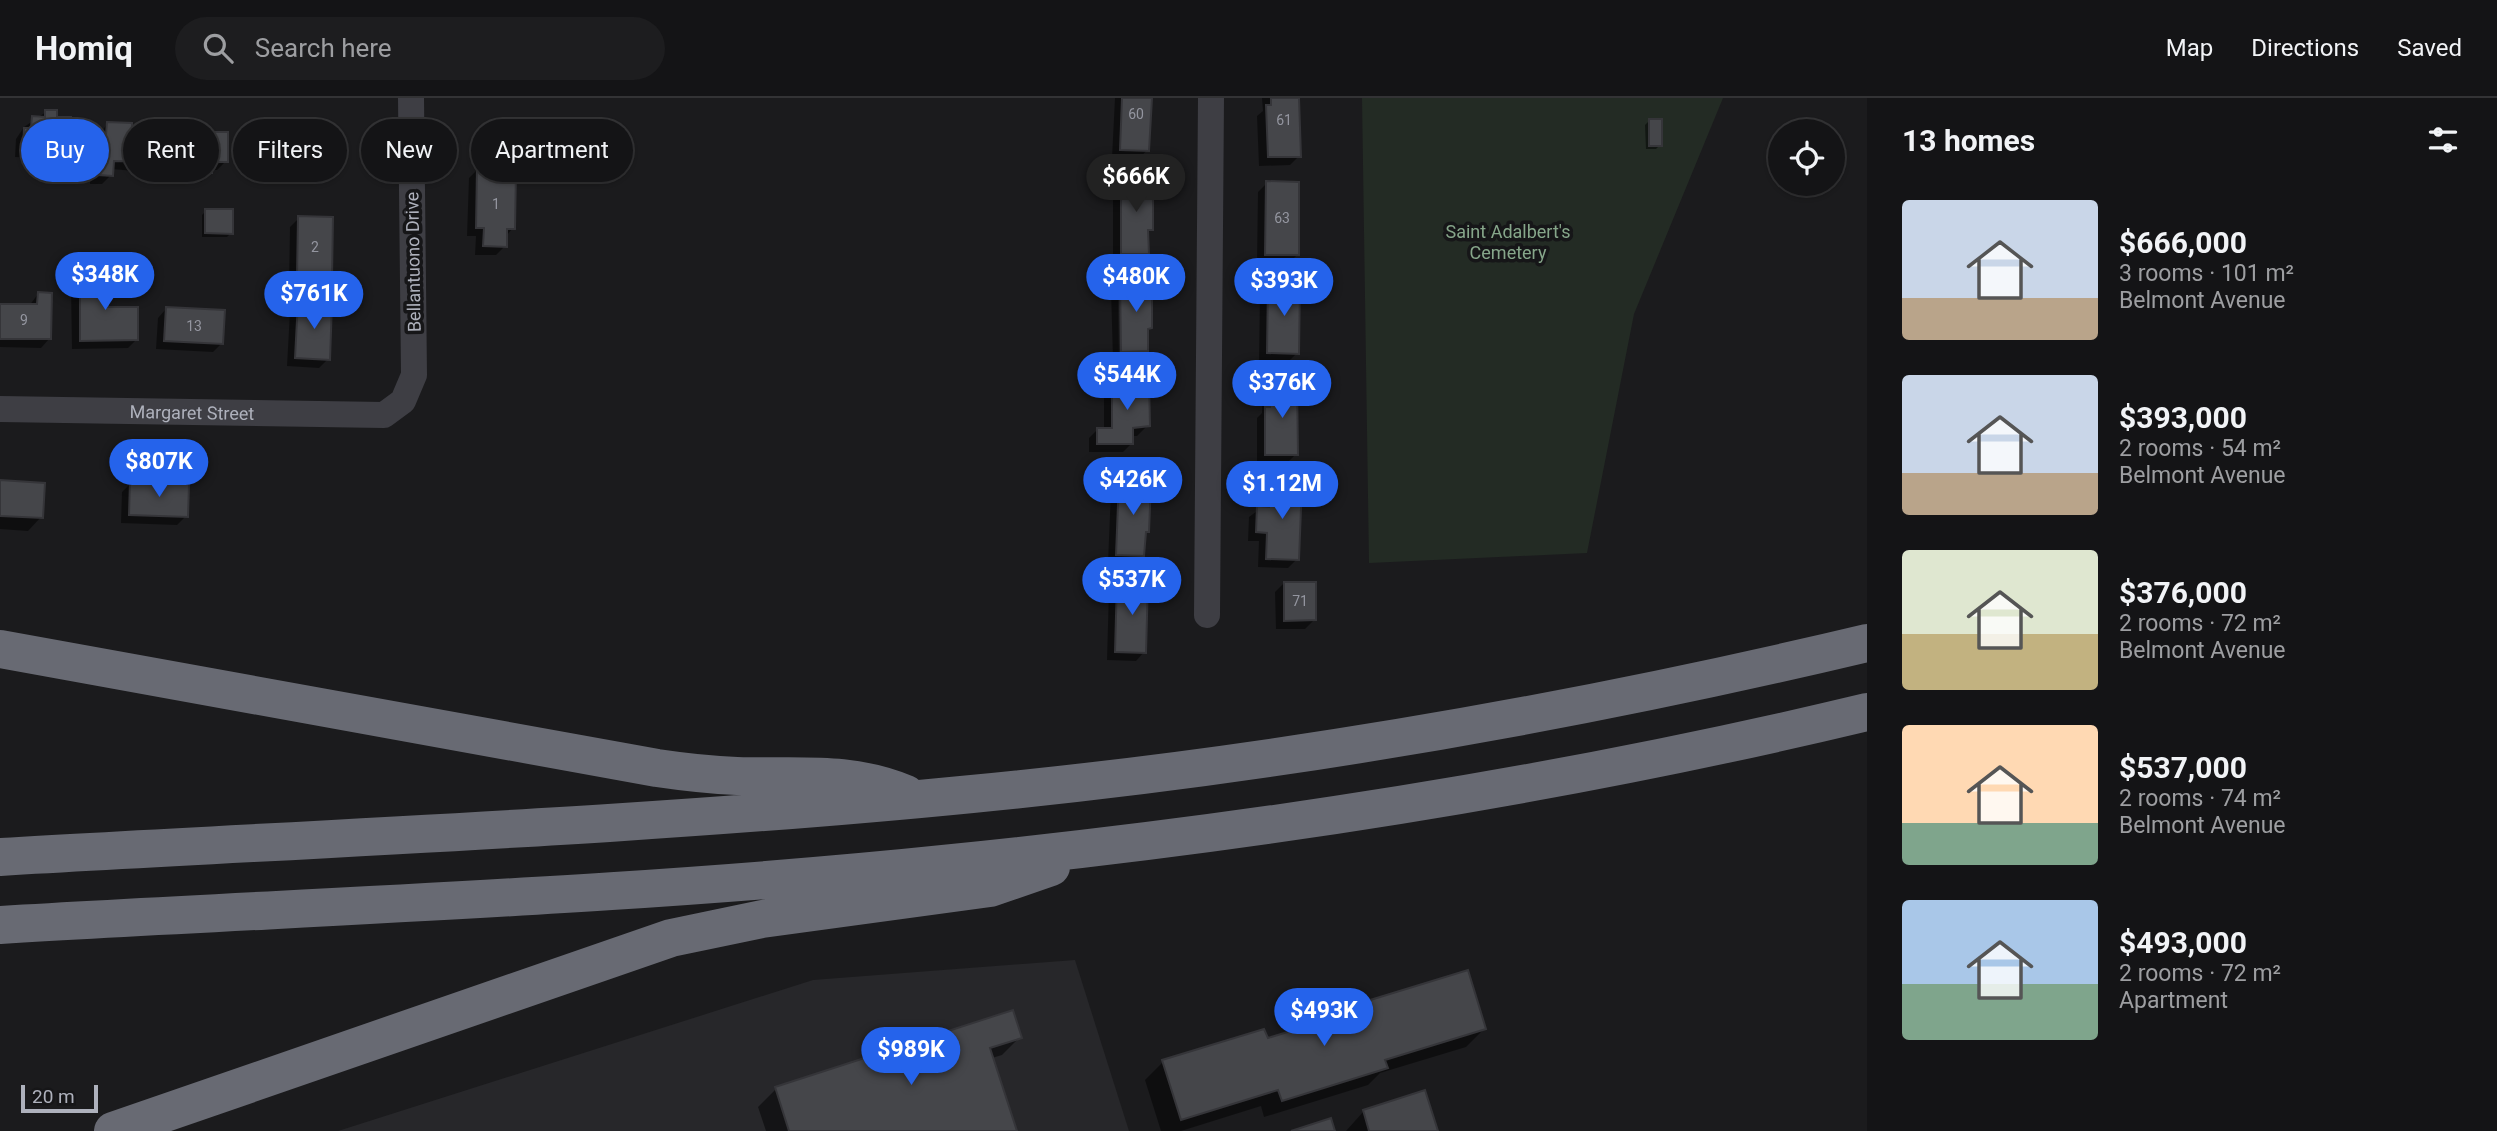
<!DOCTYPE html>
<meta charset="utf-8">
<style>
:root{--surface:#141416;--page:#1d1d1f;--text:#f1f3f6;--muted:#9d9ea1;--line:#333335;--accent:#2563eb}
body{margin:0;font-family:Roboto,sans-serif;background:var(--page);color:var(--text);height:100vh;display:flex;flex-direction:column;font-size:26px;white-space:nowrap}
*{box-sizing:border-box;margin:0}
p{font-size:23px;color:var(--muted)}
.icon{flex:none;width:38px;height:38px;fill:none;stroke:currentColor;stroke-width:2;stroke-linecap:round;stroke-linejoin:round}
.map{position:relative;flex:1;overflow:hidden}
.details{display:flex;flex-direction:column;background:var(--surface);width:630px}
.details>*{flex:none}
.guide{position:absolute;left:21px;top:21px;width:665px;height:63px;display:flex;gap:14px}
.buttons{position:absolute;left:1768px;top:21px;display:grid;gap:14px}
.buttons a{display:grid;place-items:center;width:77px;height:77px;border-radius:50%;background:var(--surface);box-shadow:0 2px 5px #0004,0 0 0 2px var(--line);font-size:35px}
.scale{position:absolute;left:21px;bottom:18px;width:77px;box-sizing:border-box;padding-left:7px;border:4px solid #aeb1bc;border-top:0;font-size:19px;line-height:24px;white-space:nowrap;color:#aeb1bc;-webkit-text-stroke:5px #161618;paint-order:stroke}
.price{position:absolute;translate:-50% -60px;padding:0 16px;border-radius:24px;background:var(--accent);color:#fff;font-size:23px;line-height:46px;filter:drop-shadow(0 2px 4px #0008)}
.price::after{content:'';position:absolute;left:50%;top:42px;width:21px;height:16px;margin-left:-10px;background:inherit;clip-path:polygon(0 0,100% 0,50% 100%)}
.price.on{background:#222;color:#fff}
ul{padding:0;list-style:none}
li{display:flex;align-items:center;gap:21px;height:175px;padding:0 35px}
li span{display:grid;place-items:center;flex:none;width:196px;height:140px;border-radius:7px;color:#555}
li>.icon{margin-inline-start:auto}
span .icon{width:84px;height:84px;fill:#fffc;stroke-width:1}
li b{font-size:30px}
h2{display:flex;justify-content:space-between;align-items:center;height:84px;padding:0 35px;font-size:30px}
.tag{padding:0 24px;border-radius:32px;background:var(--surface);box-shadow:0 2px 5px #0004,0 0 0 2px var(--line);font-size:24px;line-height:63px}
.tag.on{background:var(--accent);color:#fff}
header{display:flex;align-items:center;gap:42px;box-sizing:border-box;height:98px;padding:0 35px;background:var(--surface);border-bottom:2px solid var(--line)}
header strong{font-size:33px}
nav{display:flex;gap:38px;margin-inline-start:auto;font-size:24px}
.search{width:490px;height:63px;background:var(--page);display:flex;align-items:center;gap:18px;box-sizing:border-box;padding:0 24px;border-radius:38px;color:var(--muted);font-size:26px}
main{display:flex;flex:1;min-height:0}
.map>svg:first-child{display:block}
</style>
<header>
<strong>Homiq</strong>
<div class="search"><svg class="icon" aria-label="search" viewBox="0 0 24 24"><circle cx="10" cy="10" r="6"/><path d="M15 15l6 6"/></svg>Search here</div>
<nav><a>Map</a><a>Directions</a><a>Saved</a></nav>
</header>
<main>
<div class="map">
<svg width="1867" height="1033" viewBox="0 0 1867 1033">
<rect width="100%" height="100%" fill="#1b1b1d"/>
<path fill="#27272a" d="M 1075,862 L 1129,1033 L 338,1033 L 813,882 Z"/>
<path fill="#232b24" d="M 1362,0 L 1723,0 L 1634,216 L 1587,455 L 1369,465 Z"/>
<path fill="#0007" d="M 1115,0 L 1150,0 L 1147,52 L 1139,61 L 1112,60 Z
M 1262,0 L 1297,0 L 1299,58 L 1290,67 L 1259,68 L 1257,18 L 1263,13 Z
M 46,14 L 68,52 L 59,61 L 15,59 L 16,41 L 24,29 Z
M 1649,23 L 1660,47 L 1656,51 L 1646,51 L 1645,27 Z
M 107,26 L 143,64 L 134,73 L 112,71 L 111,77 L 102,86 L 90,86 L 90,72 L 83,72 L 84,47 L 93,38 L 98,39 Z
M 168,36 L 226,63 L 217,72 L 210,72 L 201,84 L 181,83 L 181,72 L 159,72 L 159,45 Z
M 264,36 L 295,63 L 286,72 L 254,71 L 256,45 Z
M 312,44 L 328,66 L 324,70 L 307,70 L 308,48 Z
M 478,71 L 513,130 L 506,138 L 505,148 L 496,157 L 475,157 L 476,138 L 467,138 L 469,80 Z
M 1122,81 L 1151,131 L 1147,136 L 1147,155 L 1138,164 L 1113,164 L 1113,90 Z
M 1267,85 L 1297,157 L 1288,166 L 1257,165 L 1258,94 Z
M 206,113 L 231,135 L 227,139 L 202,139 L 202,117 Z
M 299,120 L 330,179 L 321,188 L 289,187 L 290,129 Z
M 80,180 L 117,193 L 108,202 L 106,211 L 137,241 L 128,250 L 72,251 L 71,189 Z
M 1120,182 L 1151,230 L 1146,234 L 1146,253 L 1137,262 L 1123,262 L 1122,189 L 1118,189 L 1119,262 L 1113,262 L 1111,191 Z
M 1269,185 L 1297,255 L 1288,264 L 1259,264 L 1260,194 Z
M 38,196 L 49,241 L 41,250 L 0,249 L 0,207 L 29,208 Z
M 299,205 L 328,261 L 319,270 L 287,268 L 290,214 Z
M 166,211 L 222,245 L 213,254 L 156,251 L 158,220 Z
M 1113,284 L 1148,284 L 1146,329 L 1137,338 L 1132,338 L 1132,345 L 1123,354 L 1089,354 L 1089,340 L 1098,331 L 1104,331 L 1104,293 Z
M 1270,286 L 1296,356 L 1287,365 L 1257,365 L 1257,320 L 1262,315 L 1262,295 Z
M 1120,383 L 1147,434 L 1144,437 L 1143,457 L 1134,466 L 1108,465 L 1111,392 Z
M 0,384 L 41,419 L 28,433 L 0,431 Z
M 131,385 L 186,418 L 177,427 L 121,425 L 122,394 Z
M 1270,385 L 1297,461 L 1288,470 L 1258,469 L 1259,443 L 1248,443 L 1249,419 L 1261,410 L 1262,394 Z
M 1118,484 L 1144,554 L 1136,563 L 1107,562 L 1109,492 Z
M 1284,485 L 1314,522 L 1305,531 L 1276,531 L 1275,494 Z
M 1368,905 L 1484,931 L 1466,949 L 1380,975 L 1368,987 L 1264,1019 L 1261,1008 L 1181,1033 L 1161,1033 L 1145,982 L 1163,964 L 1267,942 L 1359,914 Z
M 1020,939 L 1002,957 L 992,960 L 1015,1033 L 766,1033 L 758,1009 L 776,991 Z
M 1424,994 L 1436,1033 L 1346,1033 L 1363,1014 Z"/>
<path fill="#45464a" stroke="#353539" stroke-width="2" d="M 1122,0 L 1152,0 L 1149,53 L 1120,52 Z
M 1271,0 L 1299,0 L 1301,59 L 1268,59 L 1266,7 L 1271,7 Z
M 45,12 L 57,12 L 57,19 L 71,19 L 69,53 L 23,51 L 24,30 L 31,30 L 32,18 L 45,19 Z
M 1649,21 L 1662,21 L 1662,48 L 1649,48 Z
M 107,24 L 132,25 L 132,31 L 146,32 L 144,64 L 114,63 L 113,78 L 98,77 L 98,64 L 91,64 L 92,36 L 106,37 Z
M 167,34 L 228,34 L 228,64 L 212,64 L 212,75 L 189,75 L 189,64 L 168,63 Z
M 264,34 L 298,36 L 297,64 L 262,62 Z
M 311,43 L 330,43 L 329,67 L 311,66 Z
M 477,70 L 516,71 L 515,131 L 507,131 L 507,149 L 483,148 L 484,130 L 476,130 Z
M 1121,79 L 1153,79 L 1153,132 L 1148,132 L 1149,156 L 1121,156 Z
M 1266,83 L 1299,84 L 1299,157 L 1265,157 Z
M 205,111 L 233,111 L 233,136 L 205,135 Z
M 298,118 L 333,119 L 332,180 L 297,179 Z
M 118,178 L 118,194 L 108,194 L 108,209 L 138,209 L 138,242 L 80,243 L 80,179 Z
M 1152,180 L 1152,230 L 1148,231 L 1148,253 L 1121,254 L 1120,181 Z
M 1268,184 L 1300,184 L 1299,256 L 1267,255 Z
M 38,194 L 52,195 L 51,241 L 0,241 L 0,206 L 37,206 Z
M 298,203 L 332,205 L 330,262 L 295,260 Z
M 166,209 L 225,212 L 223,246 L 164,243 Z
M 1112,282 L 1149,282 L 1150,328 L 1133,330 L 1133,346 L 1097,346 L 1097,330 L 1112,330 Z
M 1270,284 L 1297,284 L 1298,357 L 1265,357 L 1265,309 L 1270,309 Z
M 1119,381 L 1151,383 L 1149,434 L 1146,434 L 1144,458 L 1116,457 Z
M 0,382 L 45,385 L 43,420 L 0,418 Z
M 130,383 L 189,386 L 188,419 L 129,417 Z
M 1270,384 L 1302,385 L 1299,462 L 1266,461 L 1267,435 L 1256,434 L 1257,408 L 1269,409 Z
M 1117,482 L 1148,483 L 1146,555 L 1115,554 Z
M 1284,484 L 1316,484 L 1316,522 L 1284,523 Z
M 1468,872 L 1486,931 L 1385,962 L 1388,970 L 1282,1003 L 1278,992 L 1181,1022 L 1162,962 L 1264,931 L 1268,940 L 1369,909 L 1367,903 Z
M 1013,912 L 1022,940 L 990,950 L 1017,1033 L 789,1033 L 775,989 Z
M 1425,992 L 1438,1033 L 1369,1033 L 1363,1012 Z
M 1331,1020 L 1335,1033 L 1291,1033 Z"/>
<g fill="none" stroke-linecap="round" stroke-linejoin="round">
<g stroke="#3e3e44" stroke-width="26">
<path id="s1" d="M 0,311 L 384,317 L 403,303 L 414,277 L 411,0"/>
<path d="M 1207,517 L 1211,0"/>
</g>
<path stroke="#686a73" stroke-width="38" d="M 0,551 L 657,670 C 684,674 710,677 737,678 C 797,680 849,672 906,696
M 0,759 C 324,740 649,728 972,696 C 1273,667 1573,615 1867,545
M 0,827 C 318,808 637,798 953,765 C 1260,734 1567,686 1867,614
M 113,1033 L 671,840 L 762,821 L 990,790 L 1051,769"/>
</g>
<g text-anchor="middle" dominant-baseline="central" stroke-width="7" stroke-linejoin="round" paint-order="stroke">
<g font-size="14" fill="#9496a0">
<text x="1136" y="16">60</text>
<text x="1284" y="22">61</text>
<text x="496" y="106">1</text>
<text x="1282" y="120">63</text>
<text x="315" y="149">2</text>
<text x="24" y="222">9</text>
<text x="194" y="228">13</text>
<text x="1300" y="503">71</text>
</g>
<g font-size="18" fill="#86a68a" stroke="#161618">
<text x="1508" y="133">Saint Adalbert's<tspan x="1508" dy="21">Cemetery</tspan></text>
</g>
<g font-size="18" fill="#aeb1bc" stroke="#161618">
<text transform="translate(413 164) rotate(-91)">Bellantuono Drive</text>
<text stroke="none"><textPath href="#s1" startOffset="192">Margaret Street</textPath></text>
</g>
</g>
</svg>
<div class="buttons">
<a><svg class="icon" aria-label="locate" viewBox="0 0 24 24"><circle cx="12" cy="12" r="6"/><path d="M12 2v4M12 18v4M2 12h4M18 12h4"/></svg></a>
</div>
<div class="scale">20 m</div>
<b class="price on" style="left:1136px;top:116px">$666K</b>
<b class="price" style="left:105px;top:214px">$348K</b>
<b class="price" style="left:1136px;top:216px">$480K</b>
<b class="price" style="left:1284px;top:220px">$393K</b>
<b class="price" style="left:314px;top:233px">$761K</b>
<b class="price" style="left:1127px;top:314px">$544K</b>
<b class="price" style="left:1282px;top:322px">$376K</b>
<b class="price" style="left:159px;top:401px">$807K</b>
<b class="price" style="left:1133px;top:419px">$426K</b>
<b class="price" style="left:1282px;top:423px">$1.12M</b>
<b class="price" style="left:1132px;top:519px">$537K</b>
<b class="price" style="left:1324px;top:950px">$493K</b>
<b class="price" style="left:911px;top:989px">$989K</b>
<div class="guide">
<a class="tag on">Buy</a>
<a class="tag">Rent</a>
<a class="tag">Filters</a>
<a class="tag">New</a>
<a class="tag">Apartment</a>
</div>
</div>
<section class="details">
<h2>13 homes<svg class="icon" aria-label="filters" viewBox="0 0 24 24"><path d="M4 7h16M4 17h16"/><circle cx="9" cy="7" r="2"/><circle cx="15" cy="17" r="2"/></svg></h2>
<ul>
<li><span style="background:linear-gradient(#c9d6e8 70%,#b9a48a 0)"><svg class="icon" aria-label="home" viewBox="0 0 24 24"><path d="M3 11l9-7 9 7M6 9v11h12V9"/></svg></span><div><b>$666,000</b><p>3 rooms · 101 m²</p><p>Belmont Avenue</p></div></li>
<li><span style="background:linear-gradient(#c9d6e8 70%,#b9a48a 0)"><svg class="icon" aria-label="home" viewBox="0 0 24 24"><path d="M3 11l9-7 9 7M6 9v11h12V9"/></svg></span><div><b>$393,000</b><p>2 rooms · 54 m²</p><p>Belmont Avenue</p></div></li>
<li><span style="background:linear-gradient(#dfe7d0 60%,#c2b280 0)"><svg class="icon" aria-label="home" viewBox="0 0 24 24"><path d="M3 11l9-7 9 7M6 9v11h12V9"/></svg></span><div><b>$376,000</b><p>2 rooms · 72 m²</p><p>Belmont Avenue</p></div></li>
<li><span style="background:linear-gradient(#ffd9b3 70%,#7fa58c 0)"><svg class="icon" aria-label="home" viewBox="0 0 24 24"><path d="M3 11l9-7 9 7M6 9v11h12V9"/></svg></span><div><b>$537,000</b><p>2 rooms · 74 m²</p><p>Belmont Avenue</p></div></li>
<li><span style="background:linear-gradient(#a9c7e8 60%,#7fa58c 0)"><svg class="icon" aria-label="home" viewBox="0 0 24 24"><path d="M3 11l9-7 9 7M6 9v11h12V9"/></svg></span><div><b>$493,000</b><p>2 rooms · 72 m²</p><p>Apartment</p></div></li>
</ul>
</section>
</main>
